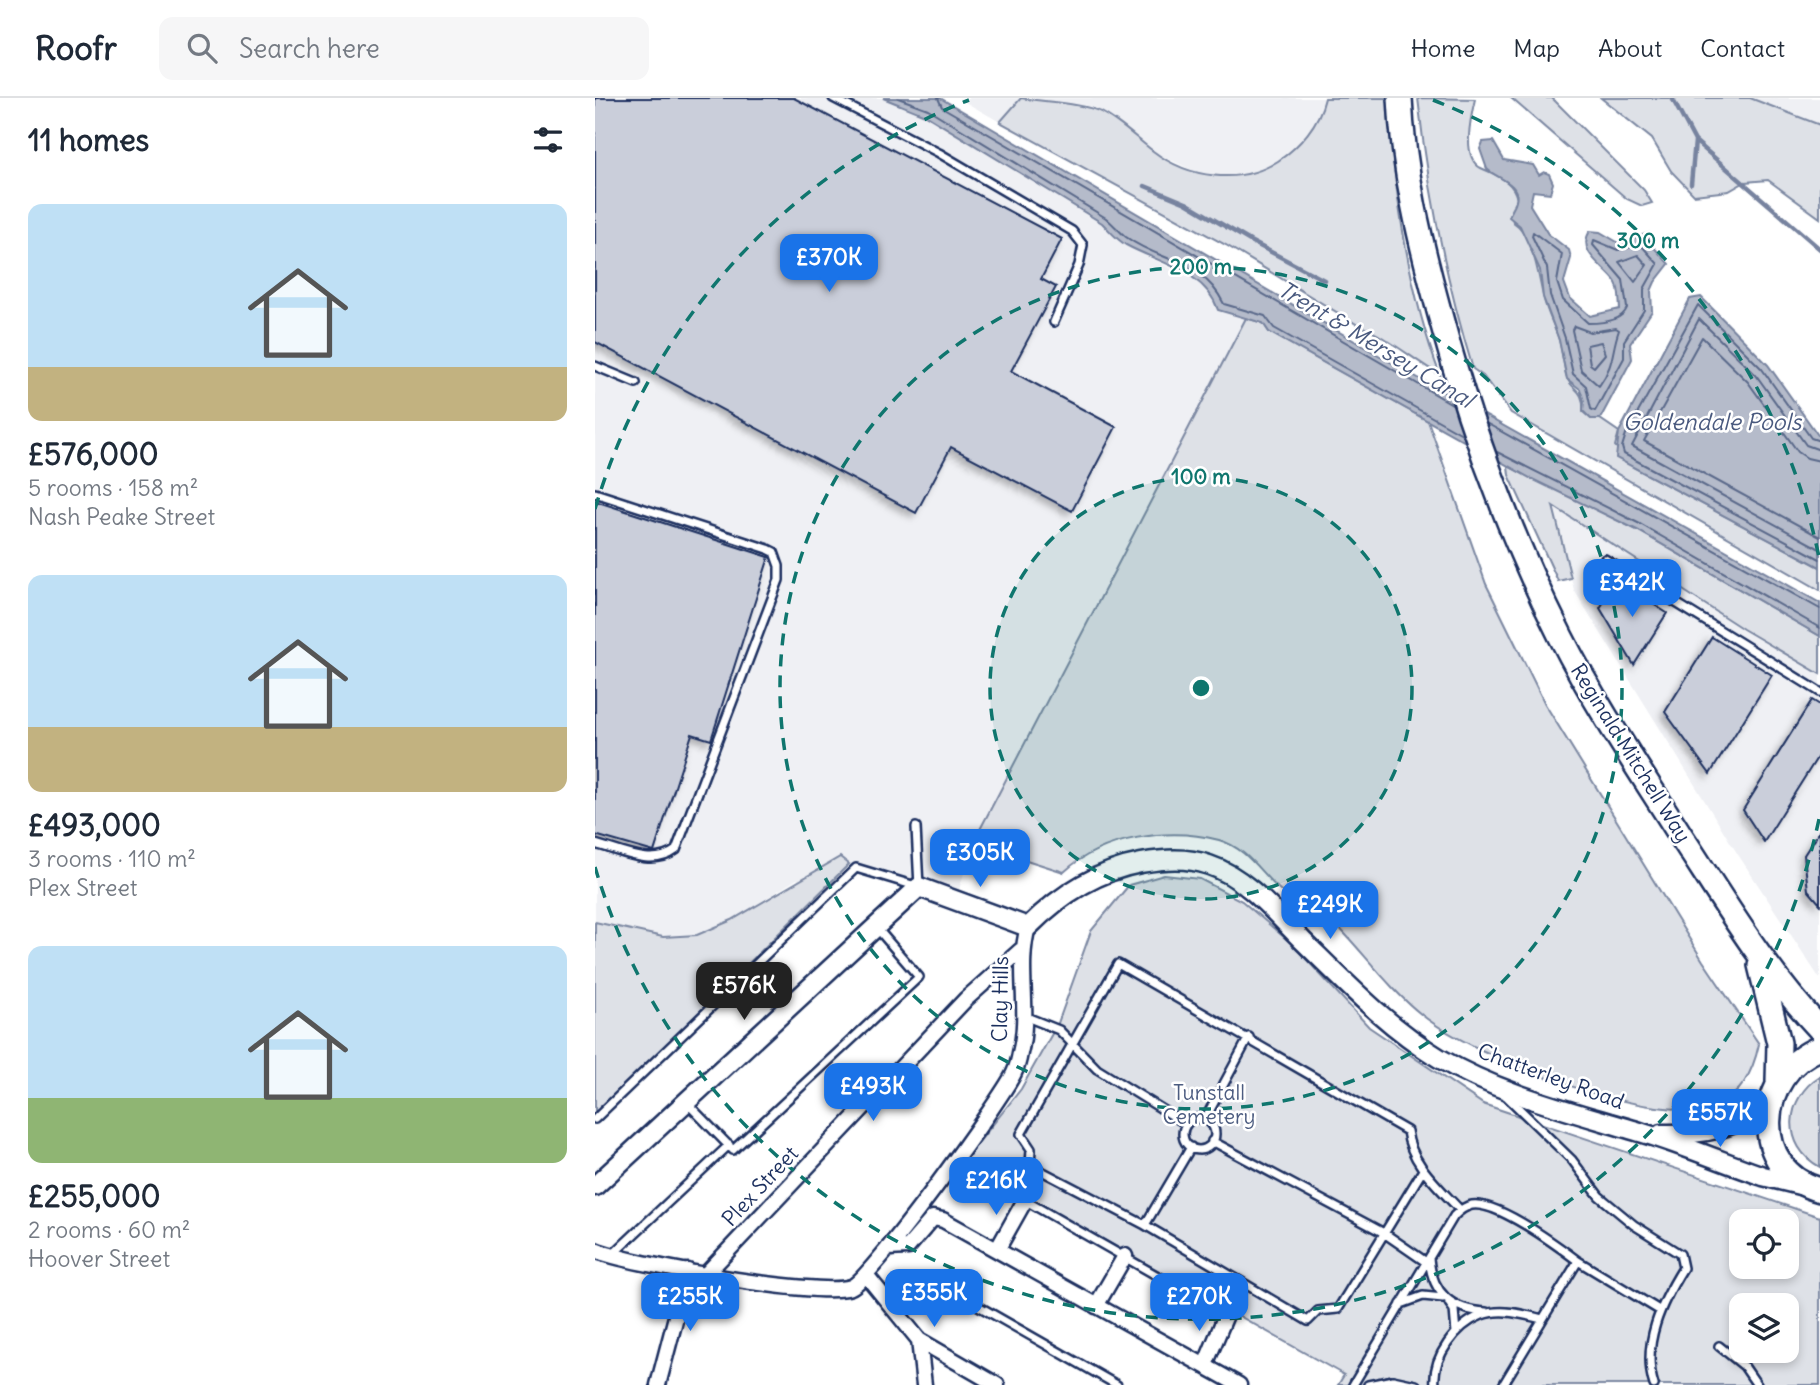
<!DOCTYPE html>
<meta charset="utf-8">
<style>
:root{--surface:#fff;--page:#f6f6f7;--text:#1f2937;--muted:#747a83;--line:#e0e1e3;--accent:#1a73e8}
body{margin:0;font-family:Delius,sans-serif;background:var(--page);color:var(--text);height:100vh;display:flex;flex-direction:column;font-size:26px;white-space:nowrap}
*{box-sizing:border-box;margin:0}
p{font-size:23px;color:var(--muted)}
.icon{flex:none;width:38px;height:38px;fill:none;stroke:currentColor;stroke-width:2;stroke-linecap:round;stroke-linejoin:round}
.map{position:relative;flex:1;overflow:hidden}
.side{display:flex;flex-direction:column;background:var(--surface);width:595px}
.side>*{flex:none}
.fabs{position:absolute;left:1134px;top:1111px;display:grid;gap:14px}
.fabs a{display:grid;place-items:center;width:70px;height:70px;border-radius:14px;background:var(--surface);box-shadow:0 4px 10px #0003;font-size:35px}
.price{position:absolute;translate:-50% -60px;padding:0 16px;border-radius:14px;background:var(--accent);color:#fff;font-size:23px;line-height:46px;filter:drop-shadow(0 2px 4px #0008)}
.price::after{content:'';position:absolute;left:50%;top:42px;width:21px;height:16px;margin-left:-10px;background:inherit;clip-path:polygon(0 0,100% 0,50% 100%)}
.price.selected{background:#222;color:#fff}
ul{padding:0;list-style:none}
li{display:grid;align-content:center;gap:14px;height:371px;padding:0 28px}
li span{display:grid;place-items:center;height:217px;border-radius:14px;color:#555}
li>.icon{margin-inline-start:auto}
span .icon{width:126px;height:126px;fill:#fffc;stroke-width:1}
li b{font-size:30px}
h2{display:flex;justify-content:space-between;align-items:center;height:84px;padding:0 28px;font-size:30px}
header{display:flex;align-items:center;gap:42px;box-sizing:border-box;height:98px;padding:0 35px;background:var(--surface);border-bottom:2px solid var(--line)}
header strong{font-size:33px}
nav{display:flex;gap:38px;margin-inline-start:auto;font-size:24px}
.search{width:490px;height:63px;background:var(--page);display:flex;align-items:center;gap:18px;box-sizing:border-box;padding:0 24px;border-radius:14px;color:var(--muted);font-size:26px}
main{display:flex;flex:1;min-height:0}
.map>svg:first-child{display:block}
</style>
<header>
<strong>Roofr</strong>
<div class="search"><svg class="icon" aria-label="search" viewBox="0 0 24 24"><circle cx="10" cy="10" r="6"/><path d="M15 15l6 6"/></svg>Search here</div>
<nav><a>Home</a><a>Map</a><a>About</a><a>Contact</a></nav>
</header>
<main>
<section class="side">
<h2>11 homes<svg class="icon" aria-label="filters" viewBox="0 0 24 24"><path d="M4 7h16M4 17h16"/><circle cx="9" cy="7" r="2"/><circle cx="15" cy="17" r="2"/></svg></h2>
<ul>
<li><span style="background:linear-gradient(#bfe0f5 75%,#c2b280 0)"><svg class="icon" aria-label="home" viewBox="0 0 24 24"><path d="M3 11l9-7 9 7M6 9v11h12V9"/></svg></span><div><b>£576,000</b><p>5 rooms · 158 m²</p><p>Nash Peake Street</p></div></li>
<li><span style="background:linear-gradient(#bfe0f5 70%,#c2b280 0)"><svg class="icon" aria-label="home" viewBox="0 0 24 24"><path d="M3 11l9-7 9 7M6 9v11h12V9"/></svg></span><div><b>£493,000</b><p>3 rooms · 110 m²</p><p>Plex Street</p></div></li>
<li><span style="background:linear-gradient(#bfe0f5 70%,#8fb573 0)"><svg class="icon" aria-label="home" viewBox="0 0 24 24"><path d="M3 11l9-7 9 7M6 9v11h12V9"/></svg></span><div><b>£255,000</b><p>2 rooms · 60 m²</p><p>Hoover Street</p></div></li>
</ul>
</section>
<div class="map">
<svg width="1225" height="1287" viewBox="0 0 1225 1287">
<defs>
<filter id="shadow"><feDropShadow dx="-4" dy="4" stdDeviation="3.5" flood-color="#0004"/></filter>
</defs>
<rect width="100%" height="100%" fill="#fff"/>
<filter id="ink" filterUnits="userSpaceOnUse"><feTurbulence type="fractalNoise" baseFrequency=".0143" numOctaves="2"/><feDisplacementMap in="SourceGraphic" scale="14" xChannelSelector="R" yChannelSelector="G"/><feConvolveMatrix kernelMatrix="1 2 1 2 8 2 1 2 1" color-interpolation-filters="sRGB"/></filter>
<g filter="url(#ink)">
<path fill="#eff0f4" d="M 0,0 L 288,0 L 330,17 L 507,125 L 528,146 L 605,185 L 617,196 L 623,212 L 651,220 L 378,745 L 364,792 L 254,766 L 245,759 L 205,783 L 202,781 L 137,822 L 102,837 L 68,839 L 0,824 Z
M 363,0 L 730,0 L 726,15 L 700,52 L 670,72 L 640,78 L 608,77 L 560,55 L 538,37 L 427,0 L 405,24 Z
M 1155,0 L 1225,0 L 1225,27 L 1197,17 Z
M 957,407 L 1148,531 L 1225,576 L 1225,881 L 1142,755 L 979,492 Z"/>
<path fill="#dee1e7" stroke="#7c88a2" stroke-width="2" fill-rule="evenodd" d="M 426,0 C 448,4 488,5 506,14 C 525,24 541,40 558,53 C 593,80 645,88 683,63 C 705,48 724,26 730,0 L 793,0 C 799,90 813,193 845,277 C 817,261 793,239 763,227 L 631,147 L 405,24 Z
M 823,0 L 880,1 C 876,18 866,60 886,70 C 902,78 918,82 922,101 L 916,112 L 918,124 C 938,136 943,176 948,198 C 951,212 958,225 963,239 C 967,251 968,264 971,277 C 975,293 990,289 988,314 L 996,321 L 1005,321 L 1024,334 L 1020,348 L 1038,369 L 1225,469 L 1225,492 L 916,315 L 888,278 L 878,271 C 851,182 833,93 823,0 Z
M 916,0 L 957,0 L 1049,92 L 1057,105 L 1047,108 L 1032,101 Z
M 1006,0 L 1155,0 L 1225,27 L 1225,120 L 1173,82 L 1150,84 L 1134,93 L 1099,97 L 1076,73 L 1057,41 Z
M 651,220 L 668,225 L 674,234 L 833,323 L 891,486 L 950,606 L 1108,863 L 1164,946 C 1159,969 1149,995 1125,1005 C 1064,1033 878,958 827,917 C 798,894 774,862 750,836 C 743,829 736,818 728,813 C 714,804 698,802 685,792 C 665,775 652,750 624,742 C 575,729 508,738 469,774 L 378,745 Z
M 913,368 L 1042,432 L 1225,538 L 1225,576 L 1148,531 L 958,408 L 976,480 L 963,483 L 914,377 Z
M 245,759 L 254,766 L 0,1017 L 0,824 L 68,839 L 102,837 L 137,822 Z
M 569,777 L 605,781 L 647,803 L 698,847 L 774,929 L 888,1006 L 1225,1119 L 1225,1287 L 743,1287 L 749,1277 L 369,1063 L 426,991 L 463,925 L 496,833 L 534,787 ZM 1146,1124 L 1192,1124 L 1192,1169 L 1146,1169 ZM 1146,1208 L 1192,1208 L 1192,1253 L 1146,1253 Z
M 1225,978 L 1225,1069 C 1186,1048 1190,1000 1225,978 Z"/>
<path fill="#b5bbca" stroke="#77839f" stroke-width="2" d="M 288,0 L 345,0 L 809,272 L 1225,505 L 1225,538 L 1042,432 L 935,380 L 674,234 L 668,225 L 623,212 C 610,173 564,165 531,147 C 522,142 515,133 507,125 L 330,17 Z
M 898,43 L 909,62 L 938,67 L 944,77 L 949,74 L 954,76 L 958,85 L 955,95 L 938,93 L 935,107 L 953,136 L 974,152 L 976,160 L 969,184 L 975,200 L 995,218 L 1025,211 C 1024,202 1025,190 1020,183 C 1009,168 981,154 995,133 L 1005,134 L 1024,145 L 1054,135 L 1056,137 L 1054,144 L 1074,166 L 1060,184 L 1056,193 L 1057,213 L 1035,246 L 1037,261 L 1005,321 L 996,321 L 988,313 L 989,303 L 985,291 L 972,281 L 964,242 L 948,199 L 945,172 L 925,128 L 914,119 C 916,112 920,109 921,103 C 926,85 901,80 892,71 L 885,51 L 888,44 Z
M 1106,199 L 1173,267 L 1225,340 L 1225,469 L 1021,360 L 1024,334 L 1095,201 Z"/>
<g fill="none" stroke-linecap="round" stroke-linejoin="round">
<path stroke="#596789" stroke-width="2" d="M 303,0 L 333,11 L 511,120 C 518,126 524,133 531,139 C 566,165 606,160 629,206 L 670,218 L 679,230 L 867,336
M 343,0 L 347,9 L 857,306
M 938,134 L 967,156 L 962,184 L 968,202 L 993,225 C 1007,225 1027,223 1032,210 L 1028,182 L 998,147 L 999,142 L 1023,152 L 1046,147 L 1063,166 L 1049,191 L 1049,212 L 1029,243 L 1029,260 L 1000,313 L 996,311 L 991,288 L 978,276 L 970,240 L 955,197 L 952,170 L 937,138 Z
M 1043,157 L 1052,167 L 1040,184 L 1024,164 Z
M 979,228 L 995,234 L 1021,230 L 1024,232 C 1016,254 1020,266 1004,288 L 986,272 L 977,232 Z
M 1006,244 L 1010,256 L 999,269 L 995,266 L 992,247 Z
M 891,325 L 1225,511
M 1225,343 L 1216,340 L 1167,271 L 1103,207 L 1031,336 L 1027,349 L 1029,356 L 1225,461
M 1225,352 L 1211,347 L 1161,277 L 1104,221 L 1037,348 L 1225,451
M 902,354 L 1045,426 L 1225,530
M 1225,363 L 1212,360 L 1203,354 L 1153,284 L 1107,239 L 1049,343 L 1225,439"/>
<path stroke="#77839f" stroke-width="4.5" d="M 1077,0 L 1100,43 L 1225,151
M 1096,86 L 1100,43
M 550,88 L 591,105 L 655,143 L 729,182"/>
</g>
<path fill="#caceda" stroke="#1b2f5e" stroke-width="2" filter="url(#shadow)" d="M 0,0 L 199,0 L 467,141 L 446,181 L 461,189 L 416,273 L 521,329 L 477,413 L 356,349 L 321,415 L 0,244 Z
M 0,403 L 174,459 L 116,642 L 97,636 L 59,754 L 0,737 Z
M 1022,483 L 1072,515 L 1039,567 L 1005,510 Z
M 1117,539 L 1177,577 L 1115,676 L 1070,614 Z
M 1217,602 L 1225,607 L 1225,655 L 1169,744 L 1148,712 Z
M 1225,732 L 1225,806 L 1213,792 L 1209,757 Z"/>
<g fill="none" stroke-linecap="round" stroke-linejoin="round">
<defs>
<path id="service" d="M 238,0 L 344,55 L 477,133 L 488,147 L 484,167 L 459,224
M 0,268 L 41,285
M 0,395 L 173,451 L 179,454 L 184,468 L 184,482 L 81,752 C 57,770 27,753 0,746
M 1010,461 L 1225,594
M 429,918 L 464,932 L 502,971 L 591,1026
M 908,995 L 977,1062 L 1004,1098 L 1039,1127 L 1085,1156 L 1088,1170 C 1067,1204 1046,1246 1059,1287
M 91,1004 L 138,1052 L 324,879 L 281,829
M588 1036a16 16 0 1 1 32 0a16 16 0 1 1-32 0Z
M 0,1021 L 261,770 L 324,789 L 321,729
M 610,1021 L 654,939
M 617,1043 L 789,1135 L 831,1164
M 368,1067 L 631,1217
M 828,1072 L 743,1211 L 723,1213 L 713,1223 L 550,1127 L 435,1067 L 436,1051 L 426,1036 L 523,866 L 812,1033 C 816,1066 843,1088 865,1112
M 550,1127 L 596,1049
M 17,1157 L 134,1047
M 834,1160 C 837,1195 856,1212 891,1214
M 983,1163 L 1064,1212
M 364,1197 L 522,1287
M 854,1205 L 859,1212 L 861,1235
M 806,1206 L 828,1198 L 848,1200
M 1124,1248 L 1149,1268 L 1162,1287
M 758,1287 L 859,1118 C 864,1113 870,1108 877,1107 C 902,1103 963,1148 983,1163 L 908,1287
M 773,1287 L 798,1282 L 821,1287
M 840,1287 C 837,1259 861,1227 887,1217 C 906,1210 928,1216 947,1221"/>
<path id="minor" d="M 293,1150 L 313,1149 L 338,1120 L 348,1122 L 644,1287
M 0,1152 C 33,1166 225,1200 256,1189 C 275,1183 406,1002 419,975 C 422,969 424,961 425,955 C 436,913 421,871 433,829
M 402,1152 L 430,1102
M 111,1176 L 371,901 L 426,852
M 272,1178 L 324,1242 L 402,1287
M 501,1208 L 530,1158
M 324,1242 L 329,1287
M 610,1267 L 631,1217
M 63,1287 L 93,1173"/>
<path id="tertiary" d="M 1066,1036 C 1107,1037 1144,1031 1175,1002
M 0,1088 L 324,789 L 433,829 C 465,797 502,773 546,765 C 569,761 591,759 614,767 C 651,779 681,816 708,843 C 751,885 793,929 844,960 C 906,997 980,1014 1048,1035 C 1088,1047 1128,1064 1168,1078 L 1209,1088"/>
<path id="primary" d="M 805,0 C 808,72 825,143 844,213 C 874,326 913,434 966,539 C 1001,608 1045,673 1086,738 C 1130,805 1170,873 1225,931
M 1165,867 L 1184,945 L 1183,983
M 1225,950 C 1160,975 1153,1073 1225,1092"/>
</defs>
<use href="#service" stroke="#1b2f5e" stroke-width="12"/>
<use href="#minor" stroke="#1b2f5e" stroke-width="19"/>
<use href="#tertiary" stroke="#1b2f5e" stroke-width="23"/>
<use href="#primary" stroke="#1b2f5e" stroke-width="28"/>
<use href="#service" stroke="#fff" stroke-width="7"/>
<use href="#minor" stroke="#fff" stroke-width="14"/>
<use href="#tertiary" stroke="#fff" stroke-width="18"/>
<use href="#primary" stroke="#fff" stroke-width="23"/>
</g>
</g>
<circle cx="606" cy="590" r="211" fill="#0f766e" fill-opacity=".12"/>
<g fill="none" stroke="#0f766e" stroke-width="3.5" stroke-dasharray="12 9">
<circle cx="606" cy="590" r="211"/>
<circle cx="606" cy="590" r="421"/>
<path d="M1224 721A632 632 0 0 1 0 769M0 411A632 632 0 0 1 374 2M838 2A632 632 0 0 1 1224 459"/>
</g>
<g text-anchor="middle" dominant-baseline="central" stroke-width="5" stroke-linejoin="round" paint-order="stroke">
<g font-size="21" fill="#1b2f5e" stroke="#fff">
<text transform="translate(1036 655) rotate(58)">Reginald Mitchell Way</text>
<text transform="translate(405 901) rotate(-89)">Clay Hills</text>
<text transform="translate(956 978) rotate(20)">Chatterley Road</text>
<text transform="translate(165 1088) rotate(-47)">Plex Street</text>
</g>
<g font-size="21" fill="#4c5c80" stroke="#fff">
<text x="614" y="994">Tunstall<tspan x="614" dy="24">Cemetery</tspan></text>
</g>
<g font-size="23" font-style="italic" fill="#49597e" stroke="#fff">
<text transform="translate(781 246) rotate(31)">Trent &amp; Mersey Canal</text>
<text x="1117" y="323">Goldendale Pools</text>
</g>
</g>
<circle cx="606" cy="590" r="10" fill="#0f766e" stroke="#fff" stroke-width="3.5"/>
<g font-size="21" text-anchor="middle" font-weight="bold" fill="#0f766e" stroke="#fff" stroke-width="5" stroke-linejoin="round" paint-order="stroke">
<text x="1053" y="150">300 m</text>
<text x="606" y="176">200 m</text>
<text x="606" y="386">100 m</text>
</g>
</svg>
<div class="fabs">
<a><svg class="icon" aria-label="locate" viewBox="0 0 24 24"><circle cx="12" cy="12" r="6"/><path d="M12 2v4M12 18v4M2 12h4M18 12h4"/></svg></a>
<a><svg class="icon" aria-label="layers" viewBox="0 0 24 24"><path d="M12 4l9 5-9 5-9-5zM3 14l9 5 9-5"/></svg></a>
</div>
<b class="price" style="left:234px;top:196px">£370K</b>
<b class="price" style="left:1037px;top:521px">£342K</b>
<b class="price" style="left:385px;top:791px">£305K</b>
<b class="price" style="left:735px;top:843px">£249K</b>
<b class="price selected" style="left:149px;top:924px">£576K</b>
<b class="price" style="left:278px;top:1025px">£493K</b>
<b class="price" style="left:1125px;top:1051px">£557K</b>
<b class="price" style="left:401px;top:1119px">£216K</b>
<b class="price" style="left:339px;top:1231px">£355K</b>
<b class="price" style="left:95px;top:1235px">£255K</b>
<b class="price" style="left:604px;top:1235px">£270K</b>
</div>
</main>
